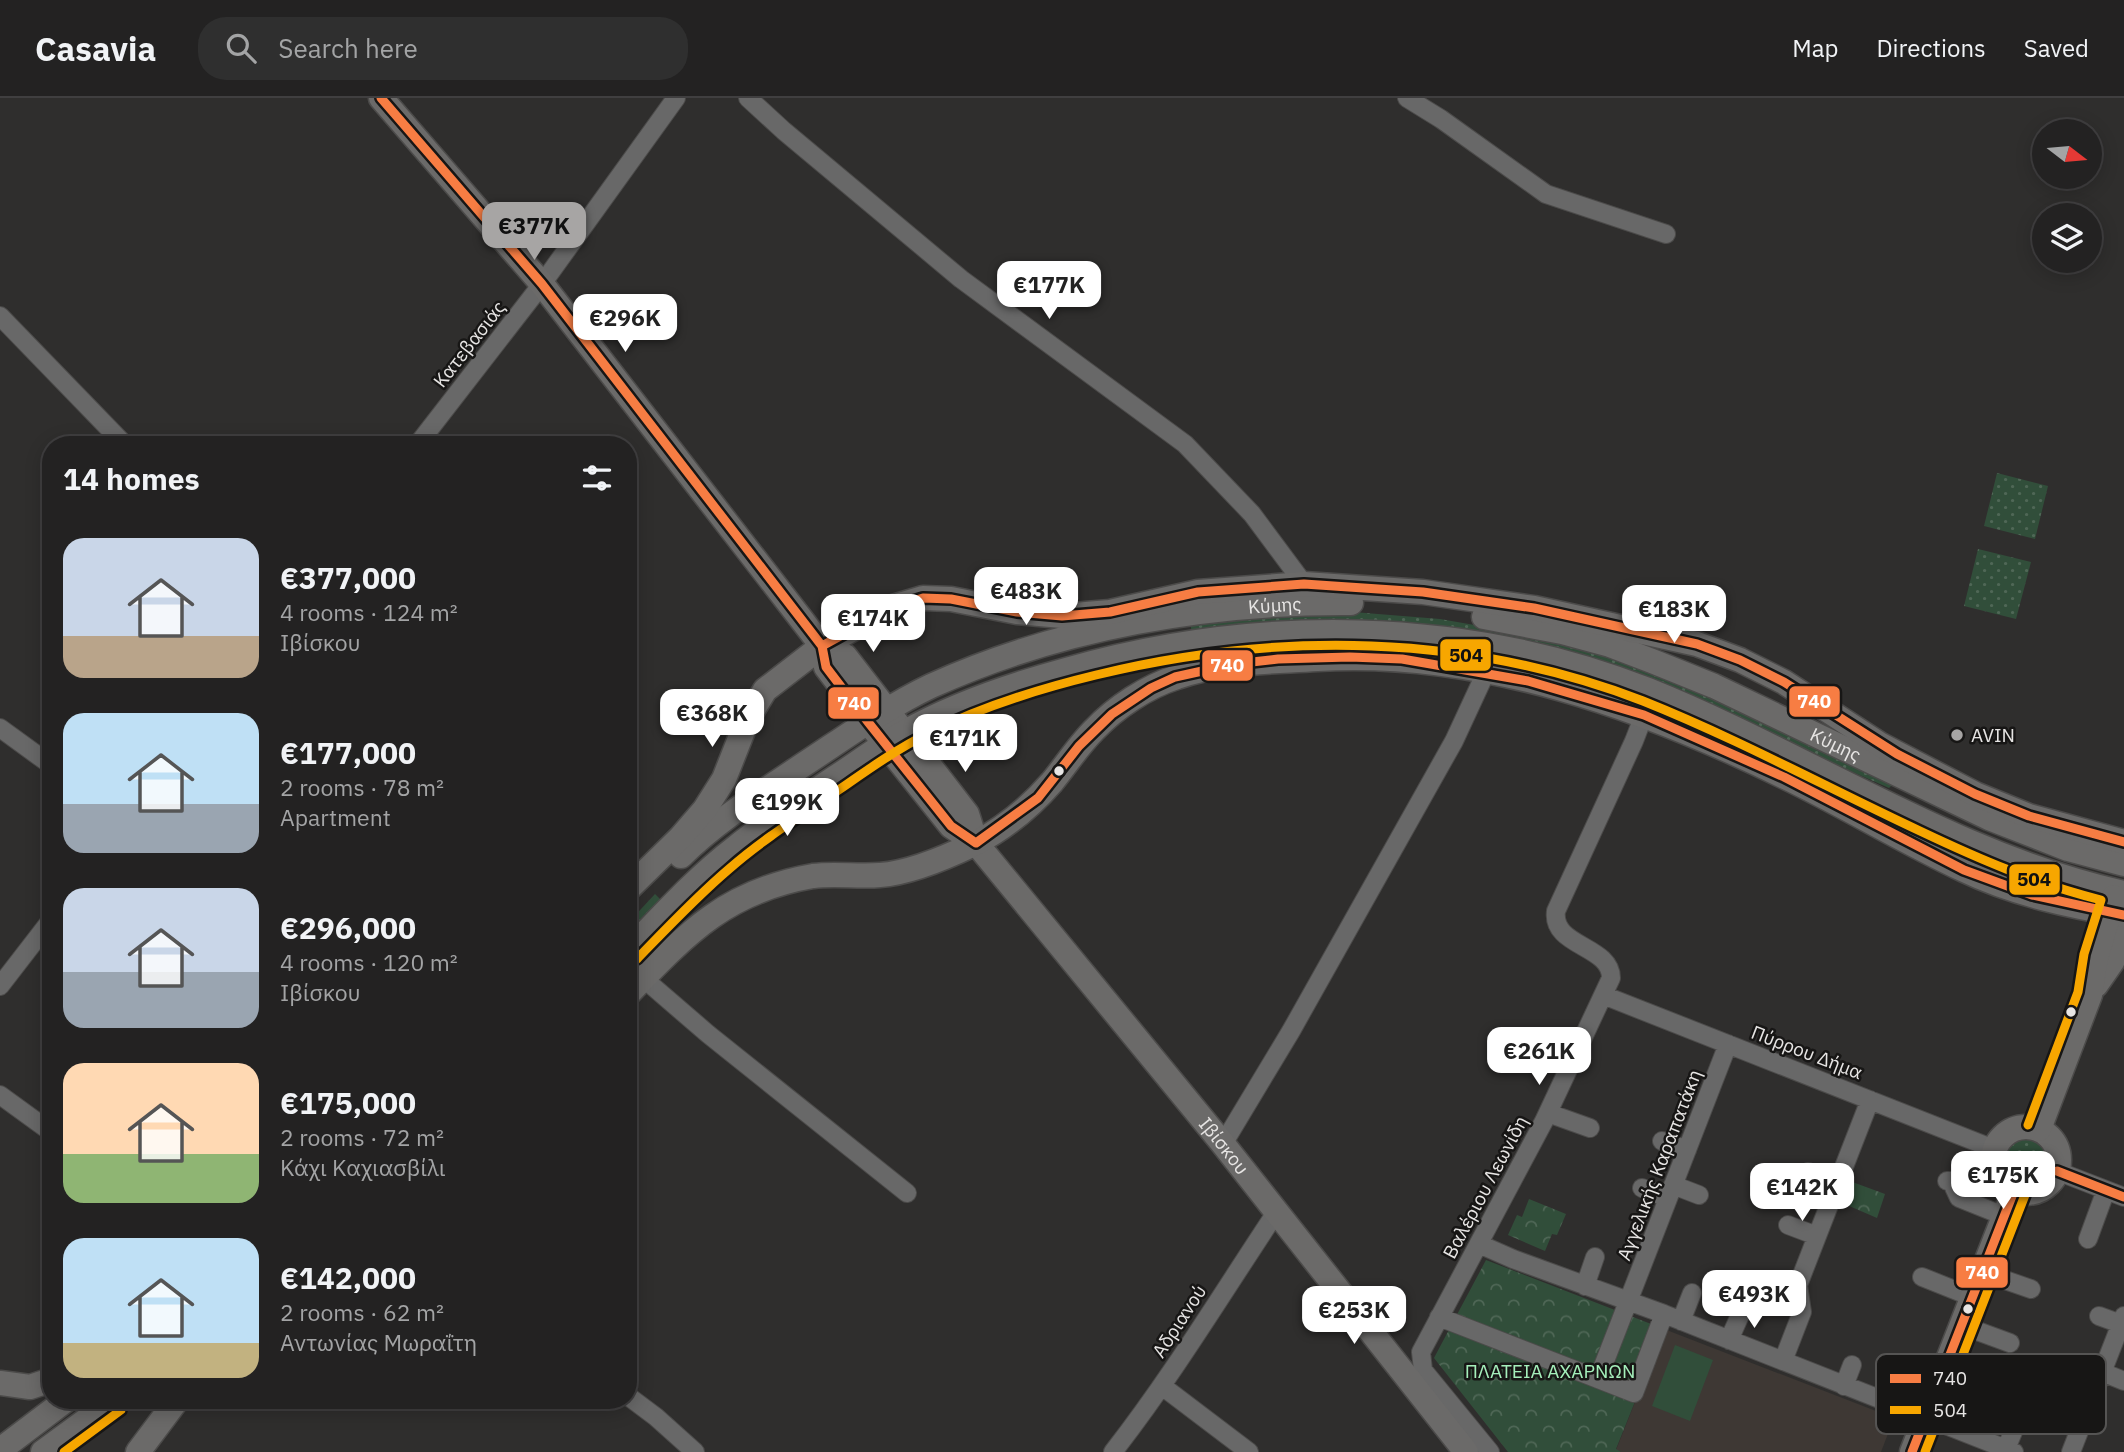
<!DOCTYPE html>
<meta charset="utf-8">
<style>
:root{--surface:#232222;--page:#2f2f2f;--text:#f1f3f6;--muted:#a3a4a5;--line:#403f40;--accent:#a7a5a4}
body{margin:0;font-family:"IBM Plex Sans",sans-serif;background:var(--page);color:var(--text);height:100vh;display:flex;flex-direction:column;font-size:26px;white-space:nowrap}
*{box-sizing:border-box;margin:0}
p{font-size:23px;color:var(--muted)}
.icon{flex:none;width:38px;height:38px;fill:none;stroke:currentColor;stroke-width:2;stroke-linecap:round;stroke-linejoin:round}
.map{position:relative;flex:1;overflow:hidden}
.details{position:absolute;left:42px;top:338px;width:595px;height:973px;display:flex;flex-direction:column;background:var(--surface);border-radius:28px;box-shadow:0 4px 18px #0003,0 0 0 2px var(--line)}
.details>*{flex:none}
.needle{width:46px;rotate:106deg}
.buttons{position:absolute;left:2032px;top:21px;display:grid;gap:14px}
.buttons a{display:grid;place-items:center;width:70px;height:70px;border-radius:50%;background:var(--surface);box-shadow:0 4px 18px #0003,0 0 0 2px var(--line);font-size:35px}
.price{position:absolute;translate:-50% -60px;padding:0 16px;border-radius:14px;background:#fff;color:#222;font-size:23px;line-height:46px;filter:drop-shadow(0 2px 4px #0008)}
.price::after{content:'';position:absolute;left:50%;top:42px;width:21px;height:16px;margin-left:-10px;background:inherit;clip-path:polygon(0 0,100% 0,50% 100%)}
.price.selected{background:var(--accent);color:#111}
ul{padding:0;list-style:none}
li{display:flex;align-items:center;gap:21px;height:175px;padding:0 21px}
li span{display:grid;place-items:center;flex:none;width:196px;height:140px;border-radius:21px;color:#555}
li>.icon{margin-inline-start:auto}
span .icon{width:84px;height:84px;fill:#fffc;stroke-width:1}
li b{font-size:30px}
h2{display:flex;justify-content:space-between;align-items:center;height:84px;padding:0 21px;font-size:30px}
header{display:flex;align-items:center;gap:42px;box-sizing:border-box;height:98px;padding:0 35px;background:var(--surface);border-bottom:2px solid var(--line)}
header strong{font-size:33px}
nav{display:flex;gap:38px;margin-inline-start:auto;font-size:24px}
.search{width:490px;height:63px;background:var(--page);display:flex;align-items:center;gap:18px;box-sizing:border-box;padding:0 24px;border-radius:28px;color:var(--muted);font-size:26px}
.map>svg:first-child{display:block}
</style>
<header>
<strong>Casavia</strong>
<div class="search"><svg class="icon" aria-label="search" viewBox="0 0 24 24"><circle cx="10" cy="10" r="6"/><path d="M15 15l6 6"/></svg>Search here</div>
<nav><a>Map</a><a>Directions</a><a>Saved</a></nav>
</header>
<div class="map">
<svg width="2124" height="1354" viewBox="0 0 2124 1354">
<defs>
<pattern id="grass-dots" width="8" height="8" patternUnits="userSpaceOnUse" patternTransform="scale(1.75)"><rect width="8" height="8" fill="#314e3a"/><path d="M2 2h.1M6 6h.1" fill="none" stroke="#4f6756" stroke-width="1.8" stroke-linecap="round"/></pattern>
<pattern id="park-crowns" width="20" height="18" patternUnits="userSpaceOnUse" patternTransform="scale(1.75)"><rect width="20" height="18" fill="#314e3a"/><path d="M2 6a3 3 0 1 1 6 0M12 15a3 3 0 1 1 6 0" fill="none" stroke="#4f6756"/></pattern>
</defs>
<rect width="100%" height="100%" fill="#2f2e2d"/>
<path fill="#3e3834" d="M 1664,1231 L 1894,1320 L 1881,1354 L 1621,1354 L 1616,1352 Z"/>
<path fill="url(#grass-dots)" d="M 1997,375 L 2048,388 L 2035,441 L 1984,428 Z
M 1978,451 L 2031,464 L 2016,521 L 1964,508 Z
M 1353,514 L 1440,521 L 1560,542 L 1710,597 L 1893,686 L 1889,690 L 1771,638 L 1557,552 L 1192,535 L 1190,525 Z
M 655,796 L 663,804 L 628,840 L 628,825 Z
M2004 1061a22 22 0 1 1 44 0a22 22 0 1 1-44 0Z"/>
<path fill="url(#park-crowns)" d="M 1847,1082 L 1885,1096 L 1877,1120 L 1840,1104 Z
M 1529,1101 L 1566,1116 L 1557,1137 L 1552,1136 L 1545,1153 L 1508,1137 L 1517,1117 L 1522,1119 Z
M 1486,1162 L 1664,1231 L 1616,1351 L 1621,1354 L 1508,1354 L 1434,1260 Z"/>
<path fill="#314e3a" d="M 1675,1247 L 1713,1262 L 1690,1323 L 1652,1308 Z"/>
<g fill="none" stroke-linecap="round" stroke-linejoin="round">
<defs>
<path id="street" d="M 748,0 L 784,33 L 961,181 L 1185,346 L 1252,416 L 1304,486
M 1407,0 L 1441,21 L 1546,96 L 1666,136
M 0,218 L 124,346
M 418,346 L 542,186 L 676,0
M 0,630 L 51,667
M 628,867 L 708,936 L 907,1095
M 0,888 L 51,822
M 1603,897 L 1994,1051
M 0,997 L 51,1034
M 1548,1015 L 1590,1030
M 1662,1043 L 1687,1052
M 1223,1046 L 1291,933 L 1454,643 L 1486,574
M 2057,1073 L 2124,1099
M 1808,1074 L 1838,1085
M 1947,1083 L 1951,1083 L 1959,1100 L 2004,1118
M 1673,1087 L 1699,1097
M 1642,1090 L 1668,1100
M 1788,1127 L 1817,1138
M 2088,1141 L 2106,1092
M 1479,1146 L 1513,1161 L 1664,1216 L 2014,1354
M 1982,1174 L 2031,1191
M 1922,1179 L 1972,1199
M 1585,1188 L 1595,1159
M 2099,1218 L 2121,1226
M 1439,1219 L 1634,1295 L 1664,1216
M 1681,1223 L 1692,1195
M 1961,1227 L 2010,1245
M 1729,1242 L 1741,1215
M 1783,1263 L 1802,1214 L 1798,1187 L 1870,1002
M 2079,1271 L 2100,1279
M 2102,1274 L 2124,1283
M 1598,1281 L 1728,946
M 1162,1288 L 1249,1354
M 1844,1288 L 1852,1267
M 628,1298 L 656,1319 L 695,1354
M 2006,1351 L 2019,1319
M 1113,1354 C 1173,1277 1223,1194 1277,1113
M 1490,1354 L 1423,1272 L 1421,1254 L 1544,1023 L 1611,880 C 1611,847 1551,849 1556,813 L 1634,643 L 1644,617
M 2071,1354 L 2124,1218"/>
<g id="secondary">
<path id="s1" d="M 381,0 L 542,186 L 822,548 L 826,569 L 868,624 L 951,728 L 976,745 L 1223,1046 L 1466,1354"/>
<path id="s2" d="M 1484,519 L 1562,534 L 1610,547 L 1652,563 L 1714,588 L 1989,720 L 2068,751 L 2124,766"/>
<path d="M 822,548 L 845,558 L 967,716 L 976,745"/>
<path id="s3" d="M 681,758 C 716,723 760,696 800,669 C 843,641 885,610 931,588 C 1061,529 1209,504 1351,505"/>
<path d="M 628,791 L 680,740 L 705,711 L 724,681 L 748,620 L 765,592 L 822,548 L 893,509 L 923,500 L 951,501 L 1017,514 L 1062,518 L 1110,514 L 1198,494 L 1304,486 L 1423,494 L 1534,510 L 1697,546 L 1740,562 L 1784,584 L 1881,647 L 1975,696 L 2029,718 L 2124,744"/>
<path d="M 628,853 C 663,817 696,780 735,750 C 767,724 802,702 836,679 C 859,664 881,647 905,634 C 955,606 1011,587 1066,572 C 1255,518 1463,519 1648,592 C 1807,656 1956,758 2124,795"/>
<path d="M 2096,887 L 2112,864 L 2124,838"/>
<path d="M 628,896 C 687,835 726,793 813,778 C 835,775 858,779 880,777 C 910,775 947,759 974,746 C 1003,731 1031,708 1052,684 C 1066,667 1078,648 1094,632 C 1116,609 1146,589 1177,579 C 1222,563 1270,564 1317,561 C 1480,551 1643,609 1787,680 C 1847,709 1904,744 1964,772 C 2014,796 2070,808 2124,817"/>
<circle cx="2026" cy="1062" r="33"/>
<path d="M 2039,1031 L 2090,897 L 2096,860 L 2114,799"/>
<path d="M 0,1285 L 30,1289 L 51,1282"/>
<path d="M 0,1352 L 66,1302"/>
<path d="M 43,1354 L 114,1302"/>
<path d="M 138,1354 L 177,1302"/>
<path d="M 1912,1354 L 2014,1093"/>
</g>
</defs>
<use href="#street" stroke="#4c4b4a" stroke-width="20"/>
<use href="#secondary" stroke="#4c4b4a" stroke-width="27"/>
<use href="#street" stroke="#686868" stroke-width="18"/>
<use href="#secondary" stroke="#6b6a69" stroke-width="24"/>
<defs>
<path id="bus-1" d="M 381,0 L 542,186 L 822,548 L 826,569 L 868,624 L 951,728 L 976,745
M 822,548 L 893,509 L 923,500 L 951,501 L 1017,514 L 1062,518 L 1110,514 L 1198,494 L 1304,486 L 1423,494 L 1534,510 L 1697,546 L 1740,562 L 1784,584 L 1897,656 L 1975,696 L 2029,718 L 2124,744
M 976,745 L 1038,700 L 1079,648 L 1112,616 L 1151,590 L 1175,579 L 1234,566 L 1278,561 L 1350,559 L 1402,561 L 1528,583 L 1644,617 L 1784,679 L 1964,772 L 2032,797 L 2124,817
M 2057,1073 L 2124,1099
M 1912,1354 L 2014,1093"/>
<path id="bus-2" d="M 637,861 C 667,830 696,799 729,771 C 763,741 802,717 840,691 C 869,671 897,651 929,635 C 981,609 1038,591 1096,577 C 1276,533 1468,535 1643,603 C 1738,641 1828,690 1920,733 C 1979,761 2037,786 2101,802 L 2084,856 L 2078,894 L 2028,1027
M 64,1354 L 121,1312
M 1925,1354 L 2025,1097"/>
</defs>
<use href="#bus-1" stroke="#171615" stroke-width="14"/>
<use href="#bus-2" stroke="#171615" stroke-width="14"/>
<use href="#bus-1" stroke="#f77d43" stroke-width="9"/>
<use href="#bus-2" stroke="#f7a600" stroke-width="9"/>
</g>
<circle fill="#a7a5a4" stroke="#171615" stroke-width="2.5" cx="1957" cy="637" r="7"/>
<g fill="#e7e5e4" stroke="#171615" stroke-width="2.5">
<circle cx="1059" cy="673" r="6"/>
<circle cx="2071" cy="914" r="6"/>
<circle cx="1968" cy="1211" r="6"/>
</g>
<g text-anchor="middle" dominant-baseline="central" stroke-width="5" stroke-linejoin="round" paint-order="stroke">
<g font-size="19" fill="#e7e5e4" stroke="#171615">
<text transform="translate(469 246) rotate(-52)">Κατεβασιάς</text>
<text stroke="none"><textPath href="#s3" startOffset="658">Κύμης</textPath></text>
<text stroke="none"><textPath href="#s2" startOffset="376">Κύμης</textPath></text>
<text transform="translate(1807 954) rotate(21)">Πύρρου Δήμα</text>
<text stroke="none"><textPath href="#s1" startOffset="1349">Ιβίσκου</textPath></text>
<text transform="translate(1659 1067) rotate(-69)">Αγγελικής Καραπατάκη</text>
<text transform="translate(1485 1089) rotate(-62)">Βαλέριου Λεωνίδη</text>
<text transform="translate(1179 1223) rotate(-57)">Αδριανού</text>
</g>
<g font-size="19" fill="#e7e5e4" stroke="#171615" text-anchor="start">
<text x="1971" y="637">AVIN</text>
</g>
<g font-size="19" fill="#a5efbb" stroke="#171615">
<text x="1550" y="1273">ΠΛΑΤΕΙΑ ΑΧΑΡΝΩΝ</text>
</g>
</g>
<rect x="1876" y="1256" width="230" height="80" rx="10" fill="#171615" stroke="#555453" stroke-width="2"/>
<rect x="1890" y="1276" width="31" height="9" fill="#f77d43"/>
<rect x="1890" y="1308" width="31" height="8" fill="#f7a600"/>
<g font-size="19" fill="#e7e5e4">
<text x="1933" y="1287">740</text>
<text x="1933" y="1319">504</text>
</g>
<g stroke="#171615" stroke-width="2.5">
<rect x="1439" y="540" width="53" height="34" rx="7" fill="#f7a600"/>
<rect x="1201" y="551" width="53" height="33" rx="7" fill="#f77d43"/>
<rect x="1788" y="587" width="53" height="33" rx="7" fill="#f77d43"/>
<rect x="827" y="588" width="53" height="34" rx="7" fill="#f77d43"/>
<rect x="2008" y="765" width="53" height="33" rx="7" fill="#f7a600"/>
<rect x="1955" y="1158" width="54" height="33" rx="7" fill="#f77d43"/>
</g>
<g font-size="19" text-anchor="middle" font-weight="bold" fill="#fff">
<text x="1227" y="574">740</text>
<text x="1814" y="610">740</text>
<text x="854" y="612">740</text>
<text x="1982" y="1181">740</text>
</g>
<g font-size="19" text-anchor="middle" font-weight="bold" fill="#111">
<text x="1466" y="564">504</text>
<text x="2034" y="788">504</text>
</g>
</svg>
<div class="buttons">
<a><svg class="needle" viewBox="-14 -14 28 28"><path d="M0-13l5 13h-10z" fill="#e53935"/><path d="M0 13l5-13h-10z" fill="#a3a4a5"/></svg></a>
<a><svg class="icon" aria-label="layers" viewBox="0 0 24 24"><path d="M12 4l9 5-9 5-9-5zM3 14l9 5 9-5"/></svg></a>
</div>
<b class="price selected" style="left:534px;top:164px">€377K</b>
<b class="price" style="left:1049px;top:223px">€177K</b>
<b class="price" style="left:625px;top:256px">€296K</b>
<b class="price" style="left:1026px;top:529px">€483K</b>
<b class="price" style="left:1674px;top:547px">€183K</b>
<b class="price" style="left:873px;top:556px">€174K</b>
<b class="price" style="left:712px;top:651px">€368K</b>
<b class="price" style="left:965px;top:676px">€171K</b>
<b class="price" style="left:787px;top:740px">€199K</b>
<b class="price" style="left:1539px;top:989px">€261K</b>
<b class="price" style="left:2003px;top:1113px">€175K</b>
<b class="price" style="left:1802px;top:1125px">€142K</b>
<b class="price" style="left:1754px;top:1232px">€493K</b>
<b class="price" style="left:1354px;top:1248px">€253K</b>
<section class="details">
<h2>14 homes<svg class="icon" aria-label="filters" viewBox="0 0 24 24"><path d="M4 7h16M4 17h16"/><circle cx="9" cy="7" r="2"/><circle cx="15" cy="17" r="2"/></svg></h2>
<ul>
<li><span style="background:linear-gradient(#c9d6e8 70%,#b9a48a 0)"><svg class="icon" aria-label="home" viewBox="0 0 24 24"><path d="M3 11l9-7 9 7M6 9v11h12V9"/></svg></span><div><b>€377,000</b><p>4 rooms · 124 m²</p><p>Ιβίσκου</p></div></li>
<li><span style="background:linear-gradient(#bfe0f5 65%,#9aa5b1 0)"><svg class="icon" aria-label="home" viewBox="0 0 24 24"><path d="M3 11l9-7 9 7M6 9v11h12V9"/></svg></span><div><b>€177,000</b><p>2 rooms · 78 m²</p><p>Apartment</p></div></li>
<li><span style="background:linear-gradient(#c9d6e8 60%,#9aa5b1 0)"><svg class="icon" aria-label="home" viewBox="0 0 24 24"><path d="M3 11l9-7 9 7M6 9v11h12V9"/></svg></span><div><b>€296,000</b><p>4 rooms · 120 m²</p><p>Ιβίσκου</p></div></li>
<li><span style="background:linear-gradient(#ffd9b3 65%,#8fb573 0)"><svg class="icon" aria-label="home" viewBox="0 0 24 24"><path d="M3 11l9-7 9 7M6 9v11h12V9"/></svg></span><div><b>€175,000</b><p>2 rooms · 72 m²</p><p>Κάχι Καχιασβίλι</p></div></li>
<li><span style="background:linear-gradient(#bfe0f5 75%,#c2b280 0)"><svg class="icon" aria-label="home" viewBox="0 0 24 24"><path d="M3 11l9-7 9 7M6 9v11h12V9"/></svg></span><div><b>€142,000</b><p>2 rooms · 62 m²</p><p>Αντωνίας Μωραΐτη</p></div></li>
</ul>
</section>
</div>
